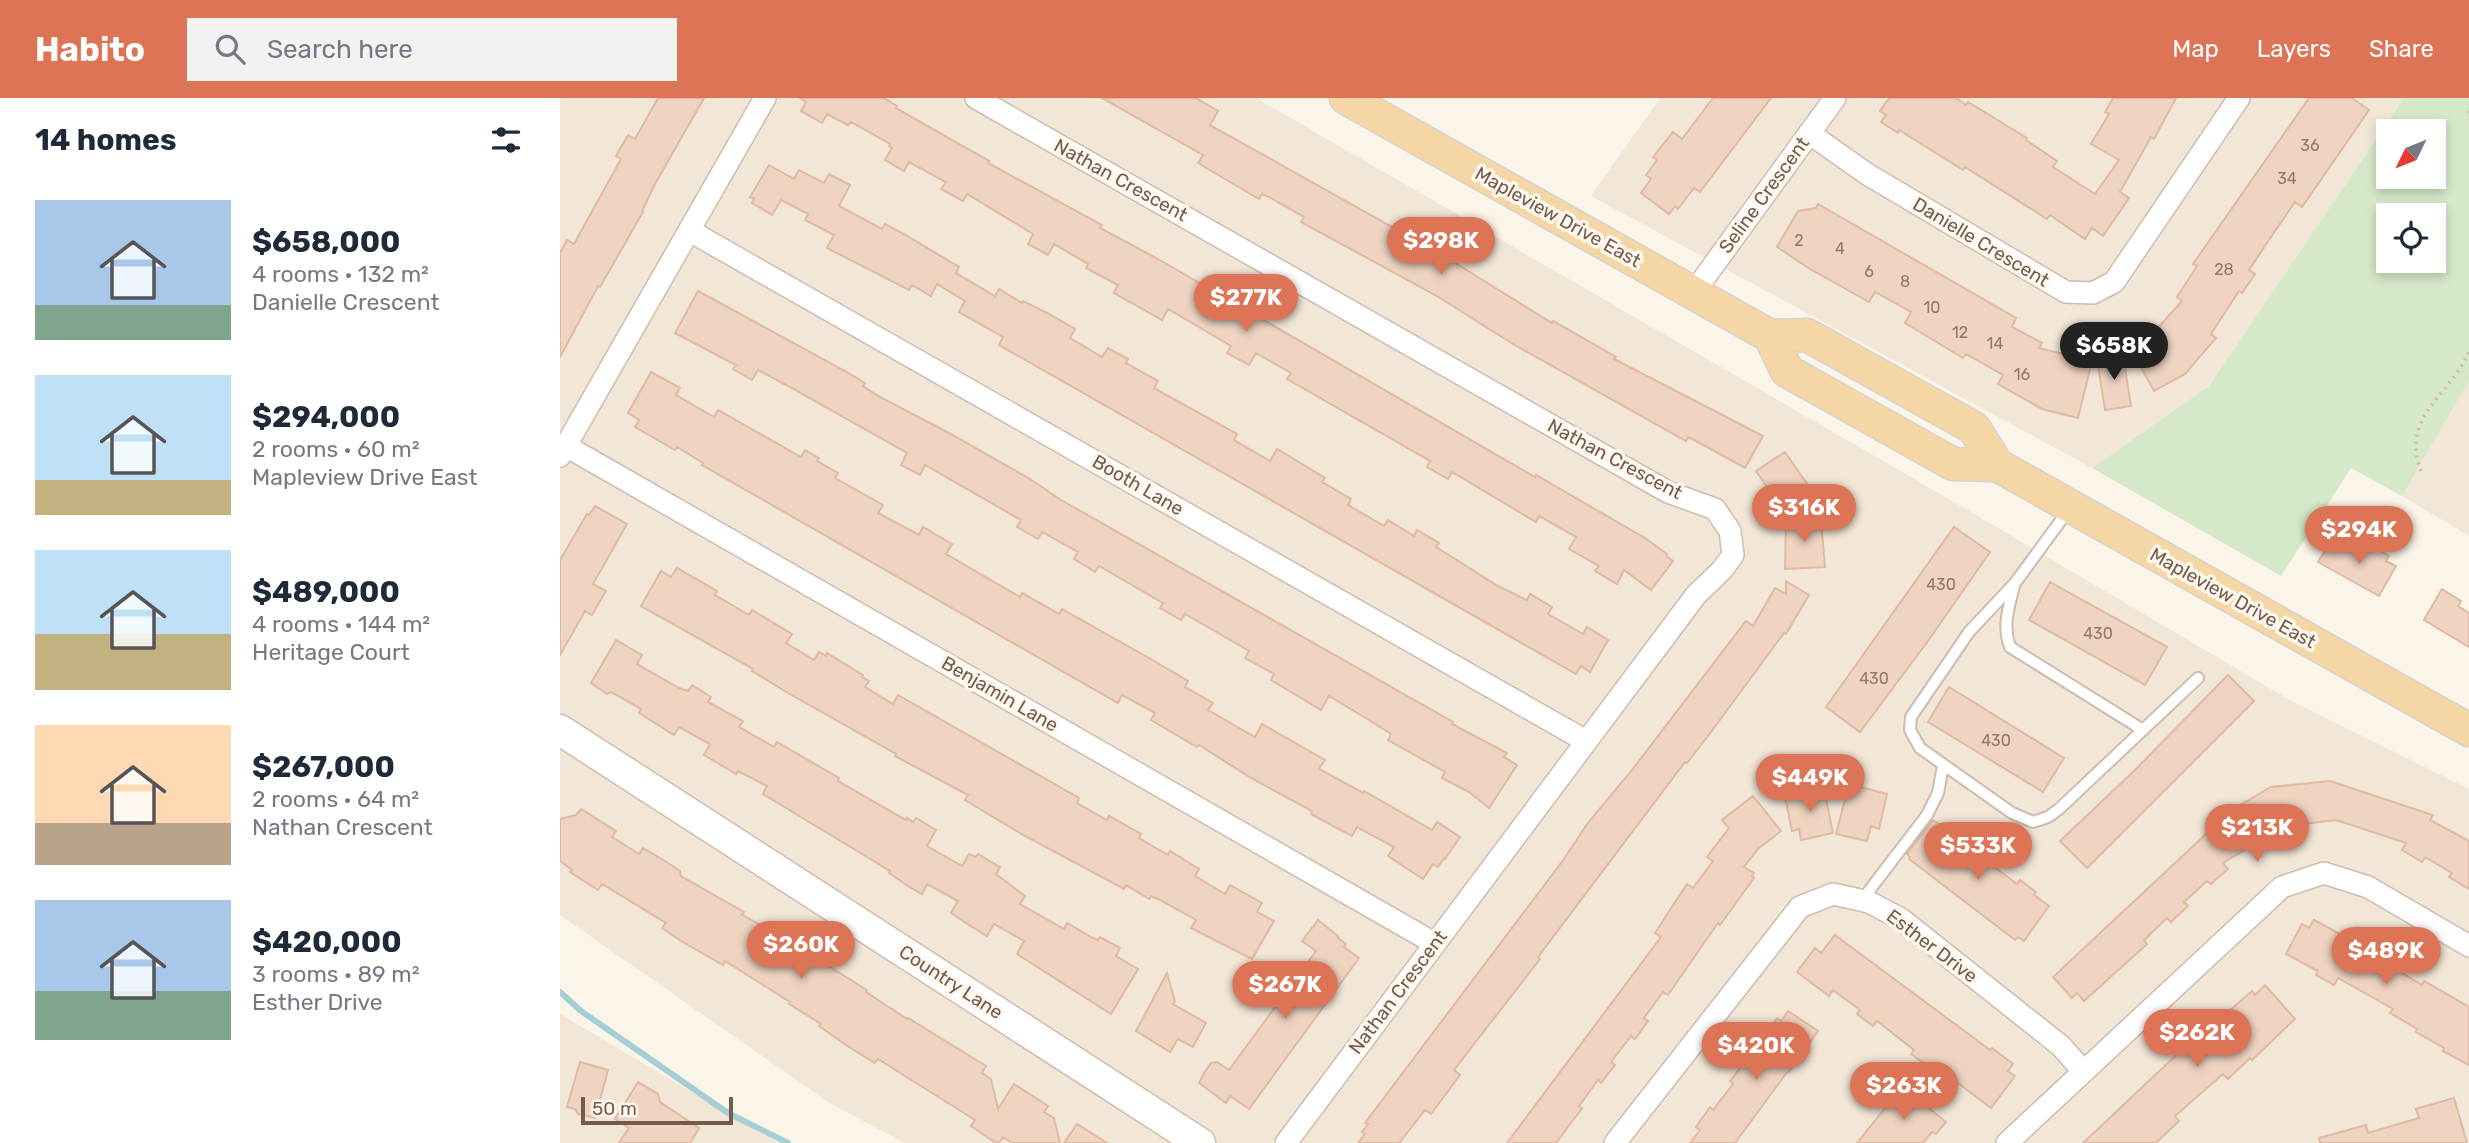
<!DOCTYPE html>
<meta charset="utf-8">
<style>
:root{--surface:#fff;--page:#f2f2f3;--text:#1f2937;--muted:#747a83;--accent:#dd7456}
body{margin:0;font-family:Rubik,sans-serif;background:var(--page);color:var(--text);height:100vh;display:flex;flex-direction:column;font-size:26px;white-space:nowrap}
*{box-sizing:border-box;margin:0}
p{font-size:23px;color:var(--muted)}
.icon{flex:none;width:38px;height:38px;fill:none;stroke:currentColor;stroke-width:2;stroke-linecap:round;stroke-linejoin:round}
.map{position:relative;flex:1;overflow:hidden}
.panel{display:flex;flex-direction:column;background:var(--surface);width:560px}
.panel>*{flex:none}
.needle{width:46px;rotate:227deg}
.tools{position:absolute;left:1816px;top:21px;display:grid;gap:14px}
.tools a{display:grid;place-items:center;width:70px;height:70px;border-radius:0px;background:var(--surface);box-shadow:0 4px 10px #0003;font-size:35px}
.scale{position:absolute;left:21px;bottom:18px;width:152px;box-sizing:border-box;padding-left:7px;border:4px solid #745b4e;border-top:0;font-size:19px;line-height:24px;white-space:nowrap;color:#745b4e;-webkit-text-stroke:5px #fef8ef;paint-order:stroke}
.price{position:absolute;translate:-50% -60px;padding:0 16px;border-radius:24px;background:var(--accent);color:#fff;font-size:23px;line-height:46px;filter:drop-shadow(0 2px 4px #0008)}
.price::after{content:'';position:absolute;left:50%;top:42px;width:21px;height:16px;margin-left:-10px;background:inherit;clip-path:polygon(0 0,100% 0,50% 100%)}
.price.on{background:#222;color:#fff}
ul{padding:0;list-style:none}
li{display:flex;align-items:center;gap:21px;height:175px;padding:0 35px}
li span{display:grid;place-items:center;flex:none;width:196px;height:140px;border-radius:0px;color:#555}
li>.icon{margin-inline-start:auto}
span .icon{width:84px;height:84px;fill:#fffc;stroke-width:1}
li b{font-size:30px}
h2{display:flex;justify-content:space-between;align-items:center;height:84px;padding:0 35px;font-size:30px}
header{display:flex;align-items:center;gap:42px;box-sizing:border-box;height:98px;padding:0 35px;background:var(--accent);color:#fff}
header strong{font-size:33px}
nav{display:flex;gap:38px;margin-inline-start:auto;font-size:24px}
.search{width:490px;height:63px;background:var(--page);display:flex;align-items:center;gap:18px;box-sizing:border-box;padding:0 24px;border-radius:0px;color:var(--muted);font-size:26px}
main{display:flex;flex:1;min-height:0}
.map>svg:first-child{display:block}
</style>
<header>
<strong>Habito</strong>
<div class="search"><svg class="icon" aria-label="search" viewBox="0 0 24 24"><circle cx="10" cy="10" r="6"/><path d="M15 15l6 6"/></svg>Search here</div>
<nav><a>Map</a><a>Layers</a><a>Share</a></nav>
</header>
<main>
<section class="panel">
<h2>14 homes<svg class="icon" aria-label="filters" viewBox="0 0 24 24"><path d="M4 7h16M4 17h16"/><circle cx="9" cy="7" r="2"/><circle cx="15" cy="17" r="2"/></svg></h2>
<ul>
<li><span style="background:linear-gradient(#a9c7e8 75%,#7fa58c 0)"><svg class="icon" aria-label="home" viewBox="0 0 24 24"><path d="M3 11l9-7 9 7M6 9v11h12V9"/></svg></span><div><b>$658,000</b><p>4 rooms · 132 m²</p><p>Danielle Crescent</p></div></li>
<li><span style="background:linear-gradient(#bfe0f5 75%,#c2b280 0)"><svg class="icon" aria-label="home" viewBox="0 0 24 24"><path d="M3 11l9-7 9 7M6 9v11h12V9"/></svg></span><div><b>$294,000</b><p>2 rooms · 60 m²</p><p>Mapleview Drive East</p></div></li>
<li><span style="background:linear-gradient(#bfe0f5 60%,#c2b280 0)"><svg class="icon" aria-label="home" viewBox="0 0 24 24"><path d="M3 11l9-7 9 7M6 9v11h12V9"/></svg></span><div><b>$489,000</b><p>4 rooms · 144 m²</p><p>Heritage Court</p></div></li>
<li><span style="background:linear-gradient(#ffd9b3 70%,#b9a48a 0)"><svg class="icon" aria-label="home" viewBox="0 0 24 24"><path d="M3 11l9-7 9 7M6 9v11h12V9"/></svg></span><div><b>$267,000</b><p>2 rooms · 64 m²</p><p>Nathan Crescent</p></div></li>
<li><span style="background:linear-gradient(#a9c7e8 65%,#7fa58c 0)"><svg class="icon" aria-label="home" viewBox="0 0 24 24"><path d="M3 11l9-7 9 7M6 9v11h12V9"/></svg></span><div><b>$420,000</b><p>3 rooms · 89 m²</p><p>Esther Drive</p></div></li>
</ul>
</section>
<div class="map">
<svg width="1909" height="1045" viewBox="0 0 1909 1045">
<rect width="100%" height="100%" fill="#fbf4e9"/>
<path fill="#f2e6d7" d="M 0,0 L 696,0 L 1394,404 L 1728,601 L 1909,691 L 1909,1045 L 345,1045 L 271,1006 L 0,817 Z
M 1100,0 L 1844,0 L 1649,288 L 1532,370 L 1031,98 Z
M 1909,283 L 1909,438 L 1842,398 Z
M 0,916 L 218,1045 L 0,1045 Z"/>
<path fill="#d5e8c7" fill-rule="evenodd" d="M 1844,0 L 1909,0 L 1909,283 L 1842,398 L 1791,370 L 1721,478 L 1532,370 L 1649,288 ZM 1874,33 L 1874,79 L 1829,79 L 1829,33 ZM 1874,117 L 1874,163 L 1829,163 L 1829,117 Z"/>
<g fill="none" stroke-linecap="round" stroke-linejoin="round">
<path stroke="#a5ced5" stroke-width="6" d="M 0,894 L 21,913 L 168,1015 L 228,1045"/>
</g>
<path fill="#efd4c2" stroke="#e1baa3" stroke-width="2" d="M 98,0 L 144,0 L 95,86 L 82,113 L 83,114 L 40,189 L 38,188 L 0,259 L 0,155 L 7,142 L 14,146 L 61,61 L 56,58 L 68,37 L 75,41 Z
M 240,0 L 324,0 L 337,8 L 336,10 L 429,63 L 428,65 L 542,127 L 540,130 L 598,161 L 975,379 L 976,377 L 1085,440 L 1107,456 L 1106,458 L 1113,463 L 1091,492 L 1064,472 L 1057,486 L 1035,473 L 1039,468 L 1009,451 L 1016,439 L 979,418 L 976,424 L 892,374 L 888,381 L 867,369 L 870,363 L 727,281 L 731,275 L 696,255 L 689,267 L 667,255 L 671,248 L 608,211 L 602,222 L 554,195 L 558,187 L 526,170 L 528,166 L 494,146 L 488,157 L 468,146 L 473,136 L 407,96 L 403,103 L 381,91 L 386,84 L 349,64 L 344,73 L 325,62 L 332,50 L 329,48 L 330,46 L 291,24 L 288,27 L 267,16 L 262,25 L 241,13 L 246,4 Z
M 542,0 L 636,0 L 658,13 L 650,27 L 884,158 L 992,225 L 993,223 L 1056,259 L 1054,261 L 1203,338 L 1185,370 L 1136,343 L 1128,339 L 1126,343 L 953,246 L 877,198 L 741,124 L 744,119 L 709,99 L 702,96 L 699,101 L 653,74 L 638,65 L 643,57 Z
M 1153,0 L 1211,0 L 1140,94 L 1134,90 L 1118,111 L 1115,108 L 1109,116 L 1081,95 L 1091,81 L 1086,77 L 1097,62 L 1093,59 L 1113,34 L 1122,41 Z
M 1329,0 L 1396,0 L 1406,7 L 1408,4 L 1467,40 L 1466,42 L 1497,63 L 1493,69 L 1535,96 L 1559,62 L 1531,46 L 1549,16 L 1545,14 L 1553,0 L 1616,0 L 1594,41 L 1591,39 L 1560,94 L 1569,100 L 1543,138 L 1532,130 L 1525,141 L 1490,117 L 1487,121 L 1405,69 L 1403,72 L 1339,32 L 1338,35 L 1321,24 L 1326,17 L 1320,13 Z
M 1749,0 L 1792,0 L 1809,12 L 1742,109 L 1735,104 L 1715,133 L 1689,172 L 1695,176 L 1682,195 L 1679,193 L 1651,236 L 1656,240 L 1625,276 L 1594,293 L 1571,251 L 1588,241 L 1622,203 L 1617,199 L 1637,168 L 1633,166 Z
M 209,67 L 234,81 L 239,72 L 264,85 L 269,76 L 290,87 L 279,108 L 322,131 L 325,126 L 344,136 L 399,169 L 396,175 L 435,198 L 439,191 L 462,205 L 463,203 L 487,215 L 515,231 L 510,240 L 542,259 L 548,250 L 568,261 L 566,265 L 598,283 L 594,290 L 677,336 L 674,342 L 710,363 L 717,351 L 765,380 L 762,384 L 791,401 L 788,407 L 824,428 L 828,422 L 854,438 L 857,432 L 879,445 L 876,449 L 938,488 L 967,502 L 970,496 L 992,509 L 988,516 L 1023,536 L 1027,529 L 1048,542 L 1030,574 L 1021,568 L 1016,576 L 439,247 L 443,239 L 399,214 L 405,203 L 377,186 L 371,198 L 352,187 L 349,192 L 267,150 L 274,137 L 245,122 L 248,116 L 221,102 L 212,117 L 192,105 L 194,101 L 190,99 Z
M 1258,106 L 1456,220 L 1452,229 L 1482,245 L 1479,250 L 1532,263 L 1518,320 L 1482,311 L 1438,286 L 1443,277 L 1406,256 L 1403,260 L 1345,225 L 1351,214 L 1315,194 L 1309,204 L 1250,171 L 1217,149 L 1238,113 L 1256,110 Z
M 138,193 L 285,273 L 305,285 L 303,288 L 318,298 L 389,335 L 470,381 L 501,402 L 893,624 L 892,626 L 947,655 L 944,659 L 957,667 L 929,710 L 909,694 L 882,680 L 885,674 L 828,642 L 831,636 L 804,619 L 769,598 L 761,612 L 711,582 L 714,576 L 685,560 L 689,553 L 653,532 L 625,516 L 621,522 L 600,510 L 603,505 L 539,468 L 535,474 L 514,461 L 518,454 L 482,434 L 478,441 L 457,429 L 461,422 L 365,367 L 360,377 L 341,367 L 347,355 L 228,288 L 198,272 L 192,282 L 173,271 L 176,267 L 115,235 Z
M 1563,257 L 1571,308 L 1545,312 L 1537,261 Z
M 91,274 L 120,290 L 116,297 L 154,319 L 158,312 L 241,359 L 245,352 L 259,360 L 257,363 L 278,375 L 275,380 L 323,407 L 318,415 L 359,437 L 363,429 L 392,446 L 386,456 L 460,499 L 462,495 L 499,516 L 502,511 L 596,564 L 628,583 L 625,589 L 653,605 L 648,612 L 695,639 L 702,626 L 765,662 L 759,671 L 803,695 L 804,693 L 872,732 L 877,724 L 900,739 L 885,761 L 884,760 L 878,769 L 873,766 L 863,781 L 828,758 L 834,749 L 797,729 L 792,738 L 773,728 L 751,716 L 752,713 L 691,680 L 639,647 L 637,649 L 591,622 L 595,615 L 562,597 L 558,605 L 142,367 L 143,365 L 117,349 L 115,352 L 75,329 L 79,322 L 68,315 Z
M 1225,354 L 1252,393 L 1220,414 L 1208,397 L 1211,395 L 1196,373 Z
M 35,408 L 67,426 L 33,486 L 46,493 L 32,517 L 25,513 L 0,557 L 0,462 L 27,416 L 29,417 Z
M 1261,421 L 1265,469 L 1225,471 L 1226,422 Z
M 1394,429 L 1430,454 L 1368,543 L 1300,634 L 1266,609 Z
M 1772,441 L 1796,455 L 1800,448 L 1811,454 L 1814,449 L 1829,458 L 1826,463 L 1836,468 L 1819,498 L 1758,464 Z
M 117,470 L 157,493 L 155,497 L 189,517 L 192,512 L 232,536 L 226,545 L 254,562 L 259,554 L 266,558 L 267,555 L 303,577 L 302,579 L 309,583 L 305,589 L 333,606 L 338,597 L 519,700 L 517,705 L 547,722 L 549,718 L 581,736 L 579,740 L 608,757 L 610,753 L 639,771 L 635,778 L 665,796 L 670,787 L 702,805 L 697,814 L 714,823 L 692,861 L 631,830 L 636,822 L 600,802 L 591,798 L 589,801 L 566,787 L 564,791 L 465,738 L 405,702 L 408,697 L 335,658 L 336,656 L 228,595 L 192,573 L 193,571 L 81,508 L 101,473 L 111,479 Z
M 1226,483 L 1249,497 L 1226,536 L 1224,535 L 1151,634 L 1127,665 L 1125,664 L 978,859 L 980,861 L 894,972 L 900,977 L 871,1016 L 865,1012 L 839,1045 L 798,1045 L 805,1036 L 802,1034 L 808,1026 L 805,1025 L 1004,761 L 1027,726 L 1072,672 L 1186,523 L 1193,528 L 1215,490 L 1226,496 Z
M 1490,484 L 1607,549 L 1585,587 L 1469,522 Z
M 1882,491 L 1901,503 L 1898,508 L 1909,515 L 1909,549 L 1864,522 Z
M 56,542 L 82,557 L 77,566 L 119,590 L 128,593 L 132,587 L 151,599 L 148,604 L 183,623 L 179,629 L 214,649 L 217,644 L 279,680 L 278,683 L 346,722 L 347,720 L 353,724 L 356,720 L 376,732 L 367,748 L 402,768 L 409,756 L 416,759 L 418,756 L 440,769 L 436,776 L 465,798 L 460,806 L 504,831 L 507,825 L 531,839 L 538,842 L 540,839 L 560,850 L 556,858 L 578,871 L 551,916 L 457,856 L 464,843 L 434,826 L 427,838 L 409,827 L 391,815 L 398,803 L 367,786 L 362,796 L 348,788 L 329,775 L 330,773 L 203,696 L 207,688 L 178,673 L 176,676 L 144,657 L 150,646 L 119,629 L 114,637 L 79,615 L 81,611 L 51,594 L 47,596 L 31,585 Z
M 1668,577 L 1694,603 L 1527,770 L 1500,743 L 1574,673 Z
M 1389,589 L 1504,660 L 1483,694 L 1368,624 Z
M 1770,683 L 1873,717 L 1870,722 L 1909,743 L 1909,791 L 1889,779 L 1892,775 L 1865,759 L 1862,764 L 1842,752 L 1846,745 L 1776,722 L 1725,728 L 1663,765 L 1668,771 L 1651,786 L 1647,783 L 1624,804 L 1628,808 L 1611,824 L 1607,820 L 1584,842 L 1587,846 L 1524,903 L 1517,895 L 1512,900 L 1493,879 L 1660,723 L 1658,720 L 1711,689 Z
M 1289,686 L 1327,696 L 1319,731 L 1311,728 L 1307,743 L 1276,736 Z
M 1264,691 L 1273,735 L 1241,742 L 1239,731 L 1232,733 L 1225,699 Z
M 1193,698 L 1221,733 L 1198,751 L 1184,769 L 1194,775 L 1192,778 L 1194,780 L 1160,827 L 1158,825 L 1108,897 L 1103,894 L 1084,920 L 1088,923 L 1075,941 L 1071,938 L 1051,964 L 1055,967 L 1041,985 L 1038,982 L 1019,1008 L 1022,1010 L 996,1045 L 947,1045 L 1101,839 L 1095,835 L 1127,786 L 1133,790 L 1153,763 L 1147,759 L 1169,730 L 1162,722 Z
M 21,711 L 56,733 L 52,739 L 79,756 L 83,750 L 108,765 L 120,773 L 121,778 L 184,814 L 182,817 L 219,837 L 307,892 L 306,894 L 347,921 L 348,920 L 426,968 L 422,975 L 431,981 L 438,1011 L 454,986 L 488,1008 L 484,1014 L 494,1020 L 500,1045 L 452,1045 L 443,1039 L 439,1045 L 436,1045 L 411,1028 L 415,1022 L 318,961 L 315,965 L 289,949 L 259,928 L 261,926 L 229,906 L 230,904 L 165,863 L 163,867 L 121,843 L 102,830 L 106,825 L 42,786 L 38,792 L 10,774 L 12,772 L 0,763 L 0,721 L 16,717 Z
M 1373,722 L 1457,786 L 1460,782 L 1476,794 L 1474,797 L 1489,808 L 1464,843 L 1458,839 L 1455,842 L 1349,761 L 1350,759 L 1347,756 Z
M 758,822 L 778,838 L 777,839 L 786,846 L 784,849 L 799,860 L 689,1011 L 670,998 L 666,1005 L 639,985 L 644,975 L 651,965 L 657,964 L 669,972 L 756,853 L 742,843 Z
M 1754,822 L 1836,866 L 1834,870 L 1862,887 L 1864,883 L 1909,909 L 1909,967 L 1883,953 L 1884,950 L 1856,934 L 1857,931 L 1830,915 L 1833,911 L 1778,880 L 1774,887 L 1756,877 L 1758,873 L 1726,856 L 1742,826 L 1749,830 Z
M 1275,837 L 1430,952 L 1432,950 L 1453,966 L 1448,973 L 1455,978 L 1431,1010 L 1386,976 L 1383,979 L 1351,956 L 1354,952 L 1317,923 L 1313,928 L 1297,916 L 1300,912 L 1273,892 L 1269,898 L 1237,874 L 1255,850 L 1261,855 Z
M 607,875 L 615,904 L 613,906 L 646,925 L 633,949 L 618,941 L 610,954 L 576,933 Z
M 1705,887 L 1735,921 L 1692,962 L 1690,960 L 1668,981 L 1663,976 L 1615,1018 L 1619,1023 L 1596,1045 L 1523,1045 L 1664,912 L 1667,915 L 1692,893 L 1695,897 Z
M 1228,913 L 1258,933 L 1229,974 L 1228,973 L 1175,1045 L 1130,1045 L 1140,1032 L 1136,1029 L 1150,1009 L 1153,1012 L 1173,986 L 1170,983 L 1184,965 L 1187,968 L 1207,942 L 1203,940 L 1217,920 L 1221,923 Z
M 20,964 L 48,972 L 35,1020 L 18,1016 L 15,1011 L 7,1009 Z
M 78,984 L 98,996 L 100,1004 L 139,1030 L 130,1045 L 59,1045 L 69,1030 L 55,1021 Z
M 1342,989 L 1386,1024 L 1376,1036 L 1372,1034 L 1363,1045 L 1297,1045 Z
M 1894,1000 L 1907,1045 L 1760,1045 L 1759,1040 L 1806,1027 L 1808,1035 L 1859,1020 L 1856,1011 Z
M 517,1026 L 547,1045 L 504,1045 Z"/>
<g fill="none" stroke-linecap="round" stroke-linejoin="round">
<defs>
<path id="lane" d="M 1510,410 L 1455,485 L 1409,534 L 1351,619 L 1350,632 L 1360,650 L 1452,715 L 1473,724 L 1488,719 L 1499,711 L 1638,580
M 1454,488 C 1449,509 1442,527 1450,549 L 1583,632
M 1302,802 L 1367,717 L 1378,695 L 1383,668"/>
<path id="street" d="M 416,0 L 1108,394 L 1155,411 L 1170,433 L 1173,457 L 1162,472 L 1136,497 L 726,1045
M 1249,35 L 1307,76 L 1506,194 L 1533,195 L 1554,184 L 1679,0
M 130,133 L 1026,643
M 1134,194 L 1275,0
M 6,348 L 874,845
M 0,358 L 205,0
M 1055,1045 L 1240,809 L 1273,796 L 1309,804 L 1341,821 L 1501,948 L 1523,973
M 1447,1045 L 1722,789 L 1764,775 L 1808,789 L 1909,848"/>
<path id="secondary" d="M 0,632 L 640,1045"/>
<path id="primary" d="M 786,0 L 1210,238 L 1247,237 L 1414,330 L 1437,367 L 1909,632
M 1210,238 L 1227,273 L 1393,366 L 1437,367"/>
</defs>
<use href="#lane" stroke="#cdbcaf" stroke-width="14"/>
<use href="#street" stroke="#cdbcaf" stroke-width="24"/>
<use href="#secondary" stroke="#cfbcad" stroke-width="33"/>
<use href="#primary" stroke="#d8d1cd" stroke-width="35"/>
<path stroke="#d4b7a5" stroke-width="3.5" stroke-dasharray="2 5" stroke-linecap="butt" d="M 1909,13 L 1909,19
M 1861,373 C 1840,318 1890,298 1909,254"/>
<use href="#lane" stroke="#fff" stroke-width="10"/>
<use href="#street" stroke="#fff" stroke-width="21"/>
<use href="#secondary" stroke="#fff" stroke-width="30"/>
<use href="#primary" stroke="#f5d7a6" stroke-width="32"/>
</g>
<g text-anchor="middle" dominant-baseline="central" stroke-width="7" stroke-linejoin="round" paint-order="stroke">
<g font-size="16" fill="#93796b">
<text x="1750" y="47">36</text>
<text x="1727" y="80">34</text>
<text x="1239" y="142">2</text>
<text x="1280" y="150">4</text>
<text x="1664" y="171">28</text>
<text x="1309" y="173">6</text>
<text x="1345" y="183">8</text>
<text x="1372" y="209">10</text>
<text x="1400" y="234">12</text>
<text x="1435" y="245">14</text>
<text x="1462" y="276">16</text>
<text x="1381" y="486">430</text>
<text x="1538" y="535">430</text>
<text x="1314" y="580">430</text>
<text x="1436" y="642">430</text>
</g>
<g font-size="19" fill="#745b4e" stroke="#fef8ef">
<text transform="translate(561 82) rotate(29)">Nathan Crescent</text>
<text transform="translate(1204 97) rotate(-54)">Seline Crescent</text>
<text transform="translate(998 119) rotate(29)">Mapleview Drive East</text>
<text transform="translate(1421 144) rotate(31)">Danielle Crescent</text>
<text transform="translate(1055 361) rotate(28)">Nathan Crescent</text>
<text transform="translate(578 387) rotate(30)">Booth Lane</text>
<text transform="translate(1673 500) rotate(29)">Mapleview Drive East</text>
<text transform="translate(440 596) rotate(30)">Benjamin Lane</text>
<text transform="translate(1372 848) rotate(37)">Esther Drive</text>
<text transform="translate(391 884) rotate(33)">Country Lane</text>
<text transform="translate(838 894) rotate(-53)">Nathan Crescent</text>
</g>
</g>
</svg>
<div class="tools">
<a><svg class="needle" viewBox="-14 -14 28 28"><path d="M0-13l5 13h-10z" fill="#e53935"/><path d="M0 13l5-13h-10z" fill="#747a83"/></svg></a>
<a><svg class="icon" aria-label="locate" viewBox="0 0 24 24"><circle cx="12" cy="12" r="6"/><path d="M12 2v4M12 18v4M2 12h4M18 12h4"/></svg></a>
</div>
<div class="scale">50 m</div>
<b class="price" style="left:881px;top:179px">$298K</b>
<b class="price" style="left:686px;top:236px">$277K</b>
<b class="price on" style="left:1554px;top:284px">$658K</b>
<b class="price" style="left:1244px;top:446px">$316K</b>
<b class="price" style="left:1799px;top:468px">$294K</b>
<b class="price" style="left:1250px;top:716px">$449K</b>
<b class="price" style="left:1697px;top:766px">$213K</b>
<b class="price" style="left:1418px;top:784px">$533K</b>
<b class="price" style="left:241px;top:883px">$260K</b>
<b class="price" style="left:1826px;top:889px">$489K</b>
<b class="price" style="left:725px;top:923px">$267K</b>
<b class="price" style="left:1637px;top:971px">$262K</b>
<b class="price" style="left:1196px;top:984px">$420K</b>
<b class="price" style="left:1344px;top:1024px">$263K</b>
</div>
</main>
